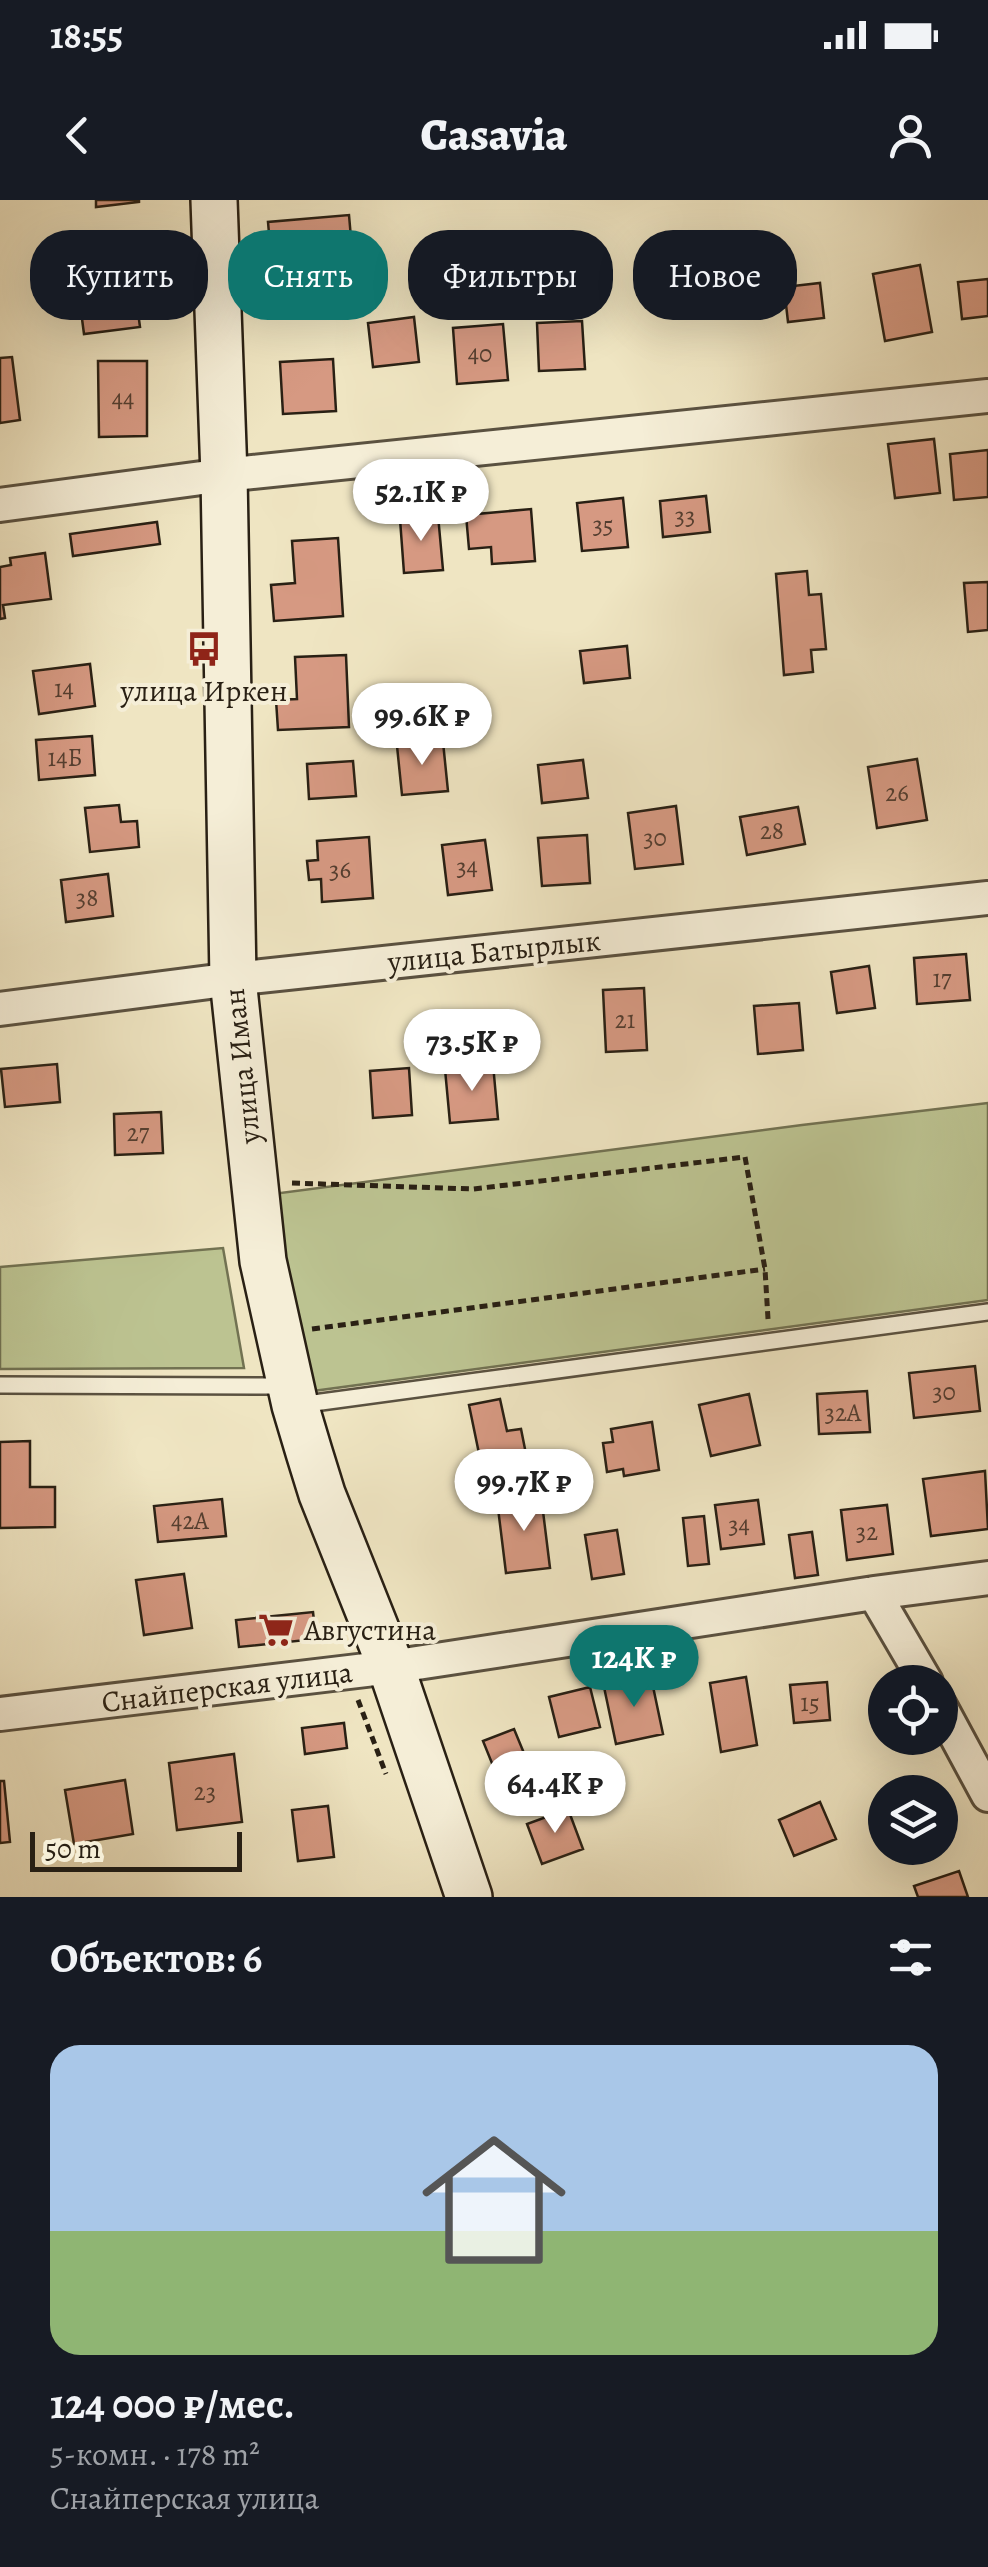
<!DOCTYPE html>
<html lang="ru">
<meta charset="utf-8">
<style>
:root{--surface:#171b24;--page:#20242c;--text:#f1f3f6;--muted:#9ea1a6;--line:#363941;--accent:#0f766e}
body{margin:0;font-family:Alegreya,serif;background:var(--page);color:var(--text);height:100vh;display:flex;flex-direction:column;font-size:38px;white-space:nowrap}
*{box-sizing:border-box;margin:0}
p{font-size:32px;color:var(--muted)}
.icon{flex:none;width:55px;height:55px;fill:none;stroke:currentColor;stroke-width:2;stroke-linecap:round;stroke-linejoin:round}
.map{position:relative;height:1697px;overflow:hidden}
.details{display:flex;flex-direction:column;background:var(--surface);flex:1}
.details>*{flex:none}
.top-card{position:absolute;left:30px;top:30px;width:930px;height:90px;display:flex;gap:20px}
.buttons{position:absolute;left:868px;top:1465px;display:grid;gap:20px}
.buttons a{display:grid;place-items:center;width:90px;height:90px;border-radius:50%;background:var(--surface);box-shadow:0 10px 40px #0002;font-size:50px}
.scale{position:absolute;left:30px;bottom:25px;width:212px;box-sizing:border-box;padding-left:10px;border:5px solid #292014;border-top:0;font-size:28px;line-height:35px;white-space:nowrap;color:#292014;-webkit-text-stroke:8px #f5eed7;paint-order:stroke}
.price{position:absolute;translate:-50% -85px;padding:0 22px;border-radius:35px;background:#fff;color:#222;font-size:32px;line-height:65px;filter:drop-shadow(0 2px 5px #0008)}
.price::after{content:'';position:absolute;left:50%;top:60px;width:30px;height:22px;margin-left:-15px;background:inherit;clip-path:polygon(0 0,100% 0,50% 100%)}
.price.active{background:var(--accent);color:#fff}
ul{padding:0;list-style:none}
li{display:grid;align-content:center;gap:20px;height:530px;padding:0 50px}
li+li{border-top:2px solid var(--line)}
li span{display:grid;place-items:center;height:310px;border-radius:30px;color:#555}
li>.icon{margin-inline-start:auto}
span .icon{width:180px;height:180px;fill:#fffc;stroke-width:1}
li b{font-size:42px}
h2{display:flex;justify-content:space-between;align-items:center;height:120px;padding:0 50px;font-size:42px}
.pill{padding:0 35px;border-radius:40px;background:var(--surface);box-shadow:0 10px 40px #0002;font-size:35px;line-height:90px}
.pill.active{background:var(--accent);color:#fff}
.status{display:flex;justify-content:space-between;align-items:center;height:70px;padding:0 50px;background:var(--surface);direction:ltr}
.status svg{height:28px;fill:currentColor}
header{display:flex;justify-content:space-between;align-items:center;height:130px;padding:0 50px;background:var(--surface);font-size:45px;font-weight:800}
.map>svg:first-child{display:block}
</style>
<div class="status"><b>18:55</b><svg viewBox="0 0 49 12"><path d="M0 12V9h3v3zM5 12V6h3v6zM10 12V3h3v9zM15 12V0h3v12zM26 1h20v11H26zM47 4h2v5h-2z"/></svg></div>
<header><svg class="icon" aria-label="back" viewBox="0 0 24 24"><path d="M15 5l-7 7 7 7"/></svg>Casavia<svg class="icon" aria-label="person" viewBox="0 0 24 24"><circle cx="12" cy="8" r="4"/><path d="M4 21q1-7 8-7t8 7"/></svg></header>
<div class="map">
<svg width="988" height="1697" viewBox="0 0 988 1697">
<rect width="100%" height="100%" fill="#efe5c2"/>
<filter id="stains"><feTurbulence type="fractalNoise" baseFrequency=".002" numOctaves="4"/><feColorMatrix values="0 0 0 0 .2 0 0 0 0 .09 0 0 0 0 .02 0 0 0 .5 -.17"/></filter>
<radialGradient id="worn" r=".72"><stop offset=".6" stop-color="#630" stop-opacity="0"/><stop offset="1" stop-color="#630" stop-opacity=".3"/></radialGradient>
<path fill="#bcc391" stroke="#727252" stroke-width="2.5" d="M 988,903 L 988,1100 L 313,1191 L 265,995 L 802,925 Z
M 223,1048 L 244,1168 L 0,1169 L 0,1067 Z"/>
<path fill="#d69982" stroke="#292014" stroke-width="2.5" d="M 96,0 L 139,0 L 139,2 L 96,7 Z
M 349,15 L 353,61 L 272,68 L 268,22 Z
M 920,65 L 932,132 L 885,141 L 873,74 Z
M 988,79 L 988,116 L 962,119 L 958,82 Z
M 820,83 L 824,118 L 788,122 L 784,87 Z
M 135,90 L 140,127 L 84,134 L 79,96 Z
M 414,117 L 419,162 L 373,167 L 368,123 Z
M 582,121 L 585,169 L 539,171 L 537,123 Z
M 503,124 L 508,180 L 457,184 L 453,128 Z
M 12,157 L 20,220 L 0,223 L 0,158 Z
M 333,159 L 336,211 L 283,214 L 280,162 Z
M 98,161 L 147,161 L 147,236 L 99,237 Z
M 934,239 L 940,293 L 895,298 L 888,244 Z
M 988,250 L 988,297 L 954,300 L 950,254 Z
M 706,296 L 710,332 L 663,337 L 660,301 Z
M 623,298 L 628,347 L 582,351 L 577,303 Z
M 531,309 L 535,361 L 492,364 L 491,347 L 469,349 L 466,315 Z
M 438,315 L 443,370 L 404,373 L 400,319 Z
M 157,322 L 160,344 L 73,356 L 70,334 Z
M 338,338 L 343,416 L 274,421 L 271,385 L 295,383 L 292,341 Z
M 45,353 L 51,399 L 3,405 L 5,418 L 0,419 L 0,367 L 11,365 L 10,358 Z
M 807,371 L 809,395 L 821,394 L 826,449 L 811,450 L 813,472 L 784,475 L 776,374 Z
M 988,382 L 988,430 L 968,432 L 964,383 Z
M 627,446 L 630,478 L 584,483 L 580,451 Z
M 346,455 L 349,527 L 278,530 L 276,500 L 297,499 L 295,457 Z
M 90,464 L 95,506 L 39,514 L 33,471 Z
M 92,536 L 95,575 L 39,580 L 36,540 Z
M 443,542 L 448,591 L 402,595 L 397,546 Z
M 917,559 L 927,620 L 877,628 L 868,567 Z
M 583,560 L 588,598 L 542,603 L 538,565 Z
M 353,561 L 356,596 L 309,599 L 307,564 Z
M 119,605 L 121,622 L 137,621 L 139,647 L 90,652 L 85,608 Z
M 676,606 L 683,664 L 635,669 L 628,613 Z
M 798,607 L 805,644 L 747,655 L 740,617 Z
M 587,635 L 590,683 L 542,686 L 538,638 Z
M 369,637 L 373,698 L 322,702 L 321,679 L 309,680 L 307,661 L 318,660 L 317,641 Z
M 485,640 L 492,690 L 448,695 L 442,645 Z
M 108,674 L 113,716 L 66,722 L 61,680 Z
M 966,754 L 970,800 L 917,804 L 914,758 Z
M 869,766 L 875,808 L 837,813 L 831,772 Z
M 644,788 L 647,850 L 606,852 L 603,790 Z
M 799,803 L 803,850 L 758,854 L 754,806 Z
M 57,864 L 60,902 L 5,907 L 1,869 Z
M 493,864 L 498,919 L 450,923 L 445,869 Z
M 409,868 L 412,915 L 373,918 L 370,871 Z
M 161,912 L 163,953 L 115,955 L 114,914 Z
M 975,1166 L 980,1211 L 914,1218 L 909,1173 Z
M 867,1191 L 870,1232 L 819,1234 L 817,1194 Z
M 749,1194 L 760,1245 L 711,1256 L 699,1205 Z
M 500,1199 L 507,1231 L 521,1229 L 527,1259 L 482,1268 L 469,1205 Z
M 652,1222 L 659,1270 L 624,1276 L 623,1269 L 607,1272 L 603,1243 L 613,1242 L 611,1229 Z
M 30,1241 L 30,1287 L 55,1287 L 55,1327 L 0,1328 L 0,1242 Z
M 985,1271 L 988,1329 L 931,1336 L 923,1279 Z
M 541,1295 L 550,1368 L 506,1373 L 497,1300 Z
M 222,1299 L 226,1336 L 158,1342 L 154,1306 Z
M 758,1300 L 764,1344 L 721,1349 L 715,1305 Z
M 887,1305 L 893,1354 L 847,1360 L 841,1310 Z
M 704,1316 L 709,1364 L 688,1366 L 683,1318 Z
M 617,1330 L 624,1374 L 592,1379 L 585,1335 Z
M 812,1332 L 818,1375 L 795,1378 L 789,1335 Z
M 184,1374 L 192,1428 L 144,1435 L 136,1380 Z
M 313,1412 L 316,1439 L 239,1447 L 236,1420 Z
M 651,1477 L 663,1534 L 616,1544 L 604,1487 Z
M 746,1477 L 757,1545 L 721,1552 L 710,1483 Z
M 827,1482 L 830,1520 L 794,1523 L 790,1485 Z
M 590,1487 L 600,1527 L 559,1537 L 549,1497 Z
M 344,1523 L 347,1548 L 305,1554 L 302,1528 Z
M 514,1529 L 533,1575 L 502,1588 L 483,1541 Z
M 234,1554 L 242,1622 L 177,1630 L 169,1563 Z
M 125,1580 L 133,1634 L 74,1644 L 65,1590 Z
M 0,1581 L 4,1581 L 10,1642 L 0,1643 Z
M 820,1602 L 836,1639 L 794,1656 L 779,1620 Z
M 328,1606 L 334,1657 L 298,1661 L 292,1610 Z
M 940,1608 L 951,1634 L 940,1639 Z
M 568,1609 L 583,1649 L 542,1664 L 527,1624 Z
M 959,1671 L 968,1697 L 918,1697 L 914,1686 Z"/>
<g fill="none" stroke-linecap="round" stroke-linejoin="round">
<defs>
<path id="lane" d="M 0,1185 L 286,1186
M 299,1205 L 988,1112"/>
<path id="street" d="M 0,305 L 224,275 L 988,196
M 0,809 L 233,779 L 988,698
M 874,1393 L 926,1482
M 940,1506 L 988,1595
M 0,1514 L 391,1467 L 874,1393 L 988,1378"/>
<path id="secondary" d="M 214,0 L 224,275 L 233,779 L 263,1061 L 295,1205 L 309,1252 L 322,1294 L 391,1467 L 469,1697"/>
</defs>
<use href="#lane" stroke="#5a5140" stroke-width="20"/>
<use href="#street" stroke="#5a5140" stroke-width="38"/>
<use href="#secondary" stroke="#292014" stroke-width="50"/>
<path stroke="#292014" stroke-width="5" stroke-dasharray="8 5" stroke-linecap="butt" d="M 292,983 L 473,989 L 745,957 L 765,1069 L 768,1119
M 312,1129 L 765,1069
M 358,1500 L 386,1574"/>
<use href="#lane" stroke="#f5eed7" stroke-width="15"/>
<use href="#street" stroke="#f5eed7" stroke-width="32"/>
<use href="#secondary" stroke="#f5eed7" stroke-width="45"/>
</g>
<defs>
<symbol id="bus-bare" viewBox="-9 -9 18 18"><path d="M-5-6H5V4H4V6H2V4H-2V6H-4V4H-5ZM-3.5-4V0h7V-4ZM-3.5 1.2v1.5H-2V1.2ZM2 1.2v1.5H3.5V1.2Z" fill="#8f2418" stroke="#f5eed7" stroke-width="2.5" paint-order="stroke"/></symbol>
<symbol id="supermarket-bare" viewBox="-9 -9 18 18"><path d="M-6-5.5h2.5l.6 2H6L4.5 2H-2.5L-4.4-4H-6ZM-1.5 3.2a1.3 1.3 0 1 0 .1 0ZM3 3.2a1.3 1.3 0 1 0 .1 0Z" fill="#8f2418" stroke="#f5eed7" stroke-width="2.5" paint-order="stroke"/></symbol>
</defs>
<g fill-rule="evenodd">
<use href="#bus-bare" x="179" y="424" width="50" height="50"/>
<use href="#supermarket-bare" x="251" y="1405" width="50" height="50"/>
</g>
<g text-anchor="middle" dominant-baseline="central" stroke-width="8" stroke-linejoin="round" paint-order="stroke">
<g font-size="25" fill="#543e30">
<text x="480" y="154">40</text>
<text x="123" y="199">44</text>
<text x="685" y="316">33</text>
<text x="603" y="325">35</text>
<text x="64" y="489">14</text>
<text x="65" y="558">14Б</text>
<text x="897" y="593">26</text>
<text x="772" y="631">28</text>
<text x="655" y="638">30</text>
<text x="467" y="667">34</text>
<text x="340" y="670">36</text>
<text x="87" y="698">38</text>
<text x="942" y="779">17</text>
<text x="625" y="820">21</text>
<text x="138" y="933">27</text>
<text x="944" y="1192">30</text>
<text x="843" y="1213">32А</text>
<text x="190" y="1321">42А</text>
<text x="739" y="1325">34</text>
<text x="867" y="1332">32</text>
<text x="810" y="1503">15</text>
<text x="205" y="1592">23</text>
</g>
<g font-size="30" fill="#292014" stroke="#f5eed7">
<text x="204" y="491">улица Иркен</text>
<text x="304" y="1430" text-anchor="start">Августина</text>
</g>
<g font-size="30" fill="#292014" stroke="#f5eed7">
<text transform="translate(494 751) rotate(-6)">улица Батырлык</text>
<text transform="translate(242 866) rotate(-96)">улица Иман</text>
<text transform="translate(227 1487) rotate(-7)">Снайперская улица</text>
</g>
</g>
<rect width="100%" height="100%" filter="url(#stains)"/>
<rect width="100%" height="100%" fill="url(#worn)"/>
</svg>
<div class="buttons">
<a><svg class="icon" aria-label="locate" viewBox="0 0 24 24"><circle cx="12" cy="12" r="6"/><path d="M12 2v4M12 18v4M2 12h4M18 12h4"/></svg></a>
<a><svg class="icon" aria-label="layers" viewBox="0 0 24 24"><path d="M12 4l9 5-9 5-9-5zM3 14l9 5 9-5"/></svg></a>
</div>
<div class="scale">50 m</div>
<b class="price" style="left:421px;top:344px">52.1K ₽</b>
<b class="price" style="left:422px;top:568px">99.6K ₽</b>
<b class="price" style="left:472px;top:894px">73.5K ₽</b>
<b class="price" style="left:524px;top:1334px">99.7K ₽</b>
<b class="price active" style="left:634px;top:1510px">124K ₽</b>
<b class="price" style="left:555px;top:1636px">64.4K ₽</b>
<div class="top-card">
<a class="pill">Купить</a>
<a class="pill active">Снять</a>
<a class="pill">Фильтры</a>
<a class="pill">Новое</a>
</div>
</div>
<section class="details">
<h2>Объектов: 6<svg class="icon" aria-label="filters" viewBox="0 0 24 24"><path d="M4 7h16M4 17h16"/><circle cx="9" cy="7" r="2"/><circle cx="15" cy="17" r="2"/></svg></h2>
<ul>
<li><span style="background:linear-gradient(#a9c7e8 60%,#8fb573 0)"><svg class="icon" aria-label="home" viewBox="0 0 24 24"><path d="M3 11l9-7 9 7M6 9v11h12V9"/></svg></span><div><b>124 000 ₽/мес.</b><p>5-комн. · 178 m²</p><p>Снайперская улица</p></div></li>
</ul>
</section>
